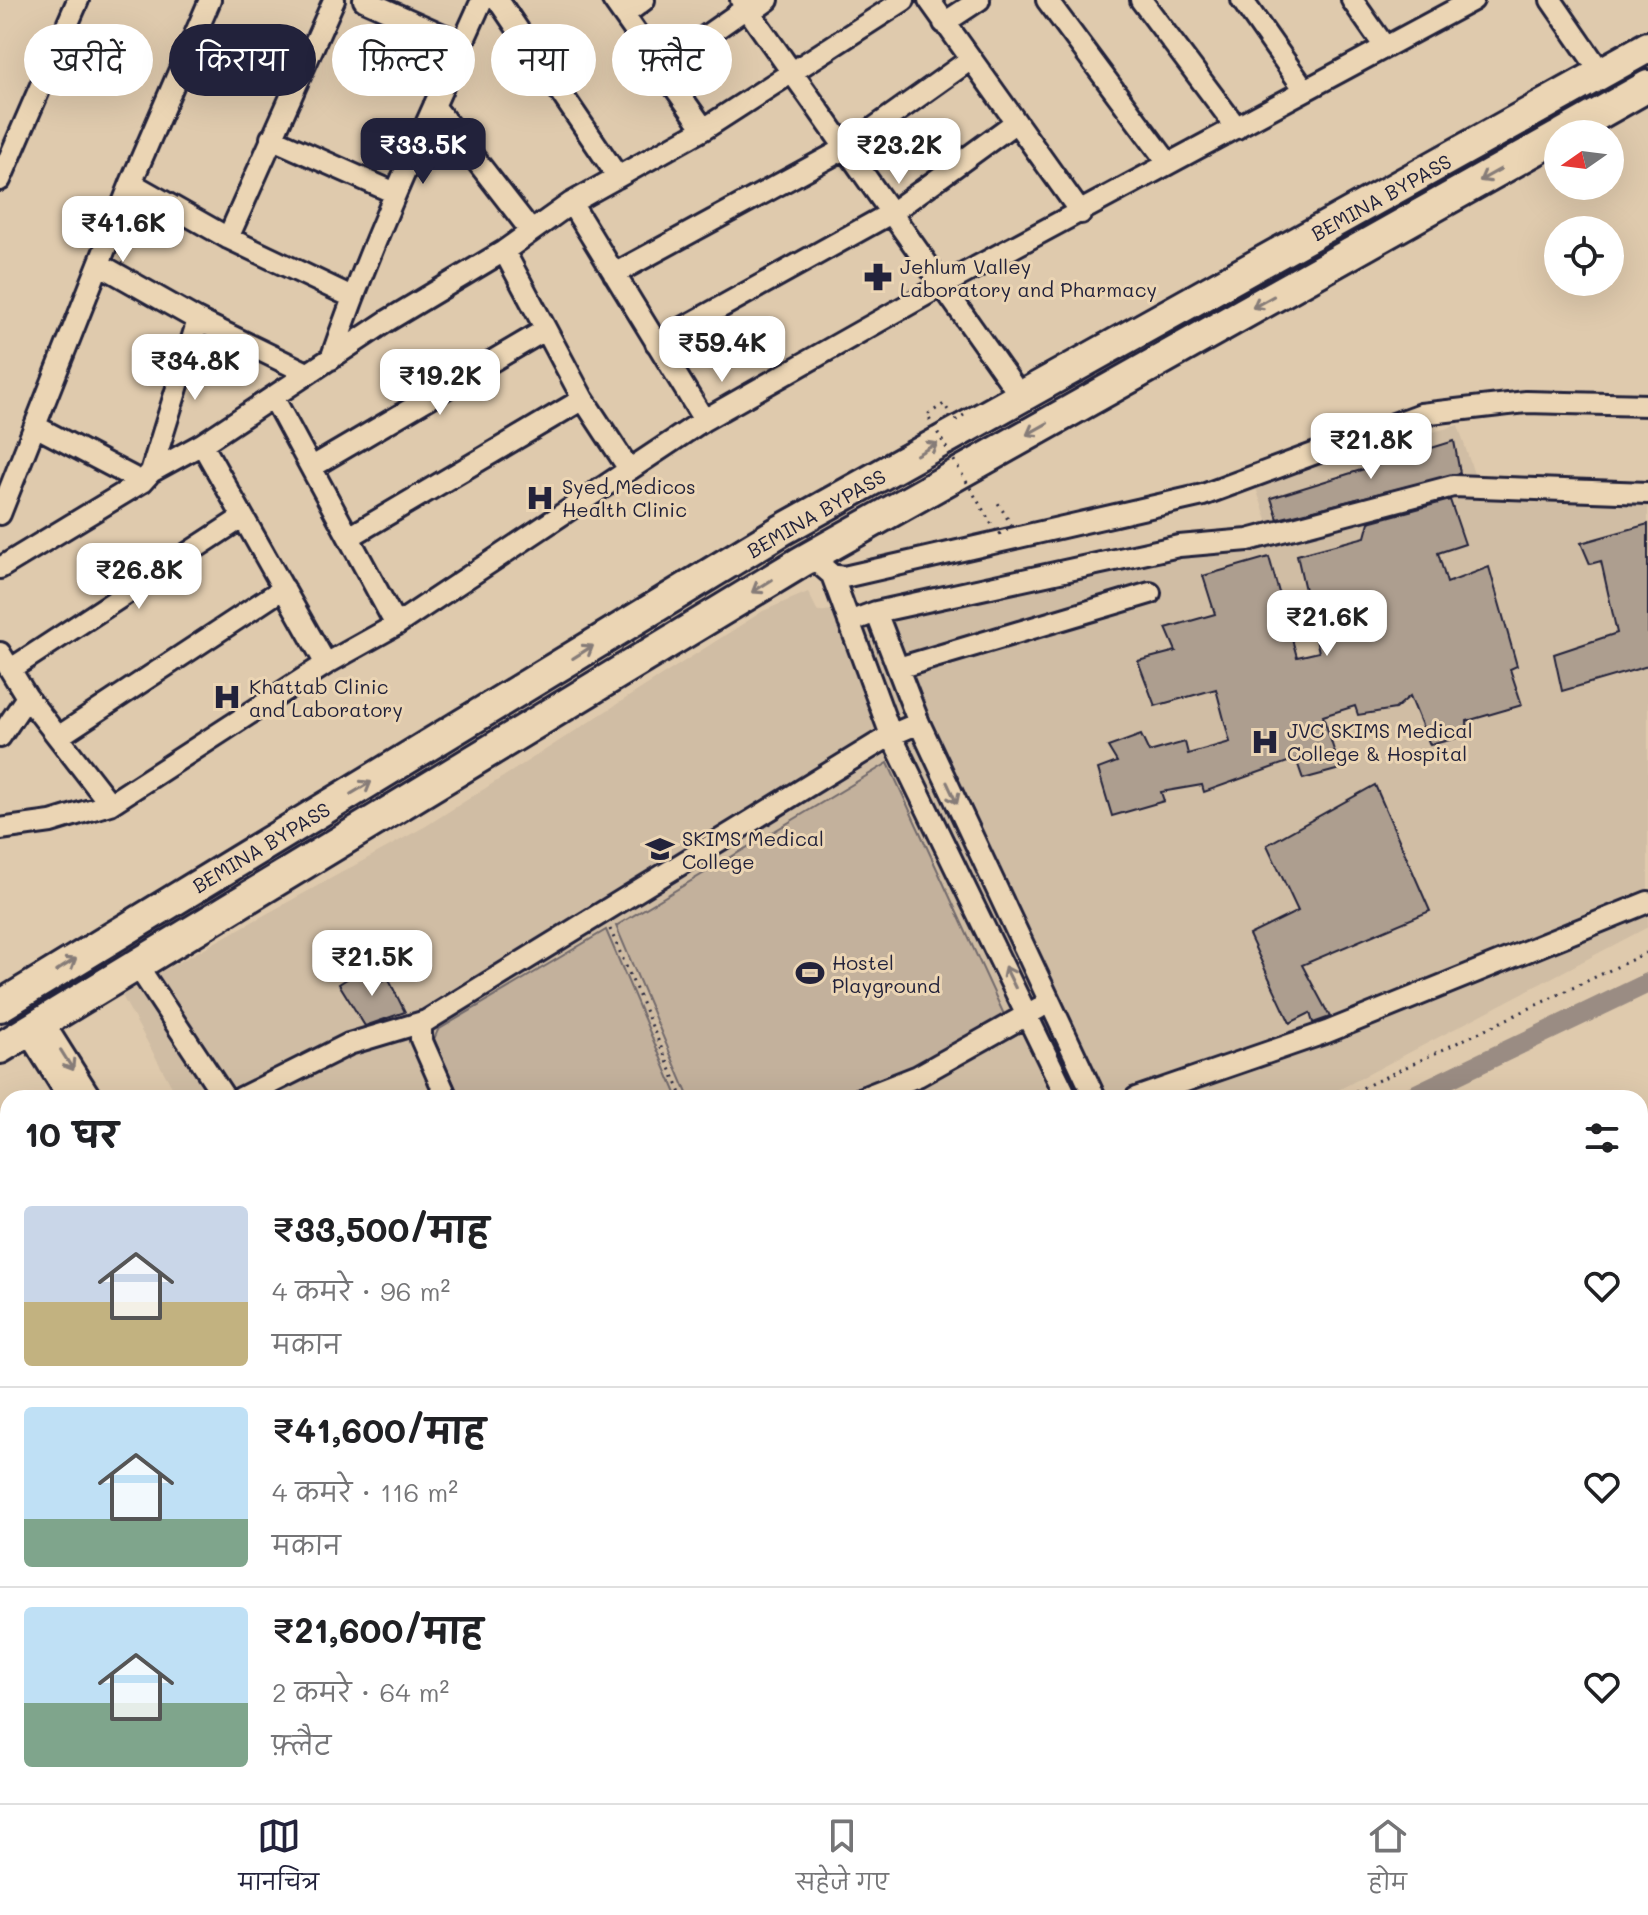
<!DOCTYPE html>
<html lang="hi">
<meta charset="utf-8">
<style>
:root{--surface:#fff;--page:#f2f2f2;--text:#202124;--muted:#757577;--line:#e0e0e0;--accent:#22223b}
body{margin:0;font-family:Mali,"Playpen Sans Deva",sans-serif;background:var(--page);color:var(--text);height:100vh;display:flex;flex-direction:column;font-size:30px;white-space:nowrap}
*{box-sizing:border-box;margin:0}
p{font-size:26px;color:var(--muted)}
.icon{flex:none;width:44px;height:44px;fill:none;stroke:currentColor;stroke-width:2;stroke-linecap:round;stroke-linejoin:round}
.map{position:relative;flex:1;overflow:hidden}
.drawer{position:absolute;left:0px;top:1090px;width:1648px;height:714px;display:flex;flex-direction:column;background:var(--surface);border-radius:24px 24px 0 0;box-shadow:0 8px 32px #0002}
.drawer>*{flex:none}
.guide{position:absolute;left:24px;top:24px;width:800px;height:72px;display:flex;gap:16px}
.needle{width:52px;rotate:256deg}
.controls{position:absolute;left:1544px;top:120px;display:grid;gap:16px}
.controls a{display:grid;place-items:center;width:80px;height:80px;border-radius:50%;background:var(--surface);box-shadow:0 8px 32px #0002;font-size:40px}
.price{position:absolute;translate:-50% -68px;padding:0 18px;border-radius:16px;background:#fff;color:#222;font-size:26px;line-height:52px;filter:drop-shadow(0 2px 4px #0008)}
.price::after{content:'';position:absolute;left:50%;top:48px;width:24px;height:18px;margin-left:-12px;background:inherit;clip-path:polygon(0 0,100% 0,50% 100%)}
.price.on{background:var(--accent);color:#fff}
ul{padding:0;list-style:none}
li{display:flex;align-items:center;gap:24px;height:200px;padding:0 24px}
li+li{border-top:2px solid var(--line)}
li span{display:grid;place-items:center;flex:none;width:224px;height:160px;border-radius:8px;color:#555}
li>.icon{margin-inline-start:auto}
span .icon{width:96px;height:96px;fill:#fffc;stroke-width:1}
li b{font-size:34px}
h2{display:flex;justify-content:space-between;align-items:center;height:96px;padding:0 24px;font-size:34px}
.tag{padding:0 28px;border-radius:36px;background:var(--surface);box-shadow:0 8px 32px #0002;font-size:28px;line-height:72px}
.tag.on{background:var(--accent);color:#fff}
.tab-bar{display:flex;justify-content:space-around;align-items:center;height:112px;border-top:2px solid var(--line);background:var(--surface);font-size:22px;color:var(--muted)}
.tab-bar a{display:grid;justify-items:center;gap:4px}
.tab-bar .on{color:var(--accent)}
.map>svg:first-child{display:block}
</style>
<div class="map">
<svg width="1648" height="1803" viewBox="0 0 1648 1803">
<rect width="100%" height="100%" fill="#dfcaad"/>
<filter id="ink" filterUnits="userSpaceOnUse"><feTurbulence type="fractalNoise" baseFrequency=".0125" numOctaves="2"/><feDisplacementMap in="SourceGraphic" scale="16" xChannelSelector="R" yChannelSelector="G"/><feConvolveMatrix kernelMatrix="1 2 1 2 8 2 1 2 1" color-interpolation-filters="sRGB"/></filter>
<g filter="url(#ink)">
<path fill="#d0bda4" d="M 1458,425 L 1475,477 L 1648,498 L 1648,927 L 1323,1098 L 178,1098 L 121,994 L 426,826 L 763,611 L 808,592 L 818,612 L 1179,559 L 1272,533 L 1254,483 Z"/>
<path fill="#c3b19c" stroke="#726a6c" stroke-width="2" d="M 888,763 L 1007,1021 L 925,1063 L 840,1098 L 689,1098 L 616,926 Z
M 606,930 L 678,1098 L 460,1098 L 434,1039 L 438,1030 Z"/>
<g fill="none" stroke-linecap="round" stroke-linejoin="round">
<path stroke="#9a8c83" stroke-width="20" d="M 1408,1098 L 1648,983
M 0,1775 L 8,1771"/>
</g>
<path fill="#ad9e8f" stroke="#22223b" stroke-width="2" d="M 1454,441 L 1460,473 L 1278,519 L 1271,498 Z
M 1450,500 L 1465,544 L 1438,553 L 1447,583 L 1489,567 L 1517,666 L 1510,669 L 1522,705 L 1467,721 L 1468,735 L 1430,745 L 1410,696 L 1395,709 L 1358,715 L 1355,706 L 1323,716 L 1340,769 L 1303,779 L 1296,759 L 1204,792 L 1202,785 L 1161,792 L 1164,801 L 1112,816 L 1098,769 L 1117,762 L 1108,747 L 1141,735 L 1149,752 L 1185,742 L 1188,754 L 1230,742 L 1216,689 L 1155,706 L 1138,661 L 1176,651 L 1166,628 L 1215,614 L 1203,576 L 1269,557 L 1297,657 L 1319,652 L 1297,555 L 1365,537 L 1369,522 Z
M 1648,524 L 1648,666 L 1562,691 L 1554,654 L 1617,633 L 1601,561 L 1590,564 L 1581,543 Z
M 1375,785 L 1430,911 L 1302,965 L 1330,1017 L 1313,1023 L 1310,1013 L 1290,1023 L 1249,935 L 1298,911 L 1267,845 Z
M 366,967 L 375,984 L 388,978 L 405,1012 L 365,1026 L 339,984 Z"/>
<g fill="none" stroke-linecap="round" stroke-linejoin="round">
<defs>
<path id="minor" d="M 364,0 L 463,44
M 498,0 L 618,177
M 613,0 L 704,129
M 741,0 L 1021,397
M 929,0 L 1081,213
M 1047,0 L 1168,163
M 1141,0 L 1237,128
M 1242,0 L 1305,90
M 1352,0 L 1385,47
M 1551,0 L 1602,74
M 750,13 L 768,0
M 624,15 L 644,0
M 944,23 L 979,0
M 659,69 L 746,8
M 434,106 L 531,231
M 271,138 L 395,193
M 0,180 L 78,0
M 131,183 L 228,238 L 352,297
M 571,203 L 704,420
M 228,238 L 334,0
M 504,251 L 583,399 L 629,469
M 99,264 L 198,320 L 307,373
M 614,274 L 846,148 L 971,59
M 656,343 L 891,213 L 1016,122
M 331,359 C 373,236 429,118 482,0
M 273,397 L 396,625
M 35,426 L 142,482
M 202,444 L 326,664
M 312,467 L 545,330
M 151,472 L 198,320
M 0,514 L 131,183 L 210,0
M 351,536 L 583,399
M 811,557 L 832,575 L 844,577 L 1203,495 L 1421,414 L 1526,402 L 1648,405
M 0,568 L 142,482 L 151,472 L 202,444 L 387,321 L 504,251 L 571,203 L 704,129 L 904,0
M 832,575 L 891,735 L 1067,1098
M 876,612 L 919,723 L 1095,1098
M 849,622 L 876,612 L 1179,546 L 1248,540 L 1453,486 L 1648,493
M 0,653 L 27,697 L 110,804
M 898,668 L 1150,593
M 11,669 L 243,517
M 0,737 L 27,697
M 58,737 L 284,588
M 0,829 L 51,822 L 110,804 L 326,664 L 396,625 L 704,420 L 943,285 L 1473,0
M 137,965 L 225,1098
M 43,1022 L 91,1098
M 421,1023 L 421,1039 L 447,1098
M 27,1031 L 69,1098
M 241,1098 L 349,1044 L 426,1021 L 891,735 L 919,723
M 862,1098 L 918,1076 L 1039,1008
M 1136,1098 L 1327,1032 L 1648,902
M 0,1398 L 8,1415
M 0,1472 L 8,1484
M 0,1551 L 8,1545
M 0,1685 L 8,1681"/>
<path id="highway" d="M 1563,134 L 1648,86
M 0,1006 L 782,530 L 1648,47
M 0,1048 L 801,562 L 1558,137"/>
</defs>
<use href="#minor" stroke="#22223b" stroke-width="26"/>
<use href="#highway" stroke="#22223b" stroke-width="36"/>
<path stroke="#22223b" stroke-width="3" stroke-dasharray="2 6" stroke-linecap="butt" d="M 610,929 L 683,1098
M 1341,1098 L 1648,952
M 0,1739 L 8,1735"/>
<use href="#minor" stroke="#ebd5b4" stroke-width="20"/>
<use href="#highway" stroke="#ebd5b4" stroke-width="30"/>
<path stroke="#22223b" stroke-width="3" stroke-dasharray="2 6" stroke-linecap="butt" d="M 964,415 L 955,421 L 944,404 L 927,415 L 998,535 L 1012,526 L 998,503"/>
</g>
<defs><path id="oneway-shaft" d="M-6 0H5M1.5-3L5.5 0L1.5 3" fill="none" stroke-width="1.6" stroke-linecap="round" stroke-linejoin="round" transform="scale(2)"/></defs>
<g stroke="#867c78">
<use href="#oneway-shaft" transform="translate(1490 175) rotate(151)"/>
<use href="#oneway-shaft" transform="translate(1263 302) rotate(151)"/>
<use href="#oneway-shaft" transform="translate(1037 429) rotate(151)"/>
<use href="#oneway-shaft" transform="translate(927 449) rotate(-29)"/>
<use href="#oneway-shaft" transform="translate(762 586) rotate(148)"/>
<use href="#oneway-shaft" transform="translate(583 652) rotate(-32)"/>
<use href="#oneway-shaft" transform="translate(361 788) rotate(-31)"/>
<use href="#oneway-shaft" transform="translate(952 793) rotate(65)"/>
<use href="#oneway-shaft" transform="translate(66 965) rotate(-32)"/>
<use href="#oneway-shaft" transform="translate(1010 977) rotate(-116)"/>
<use href="#oneway-shaft" transform="translate(67 1060) rotate(58)"/>
</g>
</g>
<defs>
<symbol id="pharmacy-bare" viewBox="-9 -9 18 18"><path d="M-2-6h4v4h4v4h-4v4h-4v-4h-4v-4h4Z" fill="#22223b" stroke="#ebd5b4" stroke-width="2.5" paint-order="stroke"/></symbol>
<symbol id="hospital-bare" viewBox="-9 -9 18 18"><path d="M-5-5h3v3.5h4V-5h3V5h-3V1.5h-4V5h-3Z" fill="#22223b" stroke="#ebd5b4" stroke-width="2.5" paint-order="stroke"/></symbol>
<symbol id="university-bare" viewBox="-9 -9 18 18"><path d="M0-5L7-2L0 1L-7-2ZM-4 1L0 2.5L4 1V4Q0 6-4 4Z" fill="#22223b" stroke="#ebd5b4" stroke-width="2.5" paint-order="stroke"/></symbol>
<symbol id="stadium-bare" viewBox="-9 -9 18 18"><path d="M0-5a6.5 5 0 1 0 0 10a6.5 5 0 1 0 0-10ZM-3.5-1.8h7v3.6h-7Z" fill="#22223b" stroke="#ebd5b4" stroke-width="2.5" paint-order="stroke"/></symbol>
</defs>
<g fill-rule="evenodd">
<use href="#pharmacy-bare" x="858" y="257" width="40" height="40"/>
<use href="#hospital-bare" x="520" y="478" width="40" height="40"/>
<use href="#hospital-bare" x="207" y="677" width="40" height="40"/>
<use href="#hospital-bare" x="1245" y="722" width="40" height="40"/>
<use href="#university-bare" x="640" y="829" width="40" height="40"/>
<use href="#stadium-bare" x="790" y="953" width="40" height="40"/>
</g>
<g text-anchor="middle" dominant-baseline="central" stroke-width="6" stroke-linejoin="round" paint-order="stroke">
<g font-size="20" fill="#22223b" stroke="#ebd5b4">
<text transform="translate(1381 197) rotate(-29)">BEMINA BYPASS</text>
<text transform="translate(816 513) rotate(-30)">BEMINA BYPASS</text>
<text transform="translate(261 847) rotate(-31)">BEMINA BYPASS</text>
</g>
<g font-size="20" fill="#22223b" stroke="#ebd5b4" text-anchor="start">
<text x="900" y="266">Jehlum Valley<tspan x="900" dy="23">Laboratory and Pharmacy</tspan></text>
<text x="562" y="486">Syed Medicos<tspan x="562" dy="23">Health Clinic</tspan></text>
<text x="249" y="686">Khattab Clinic<tspan x="249" dy="23">and Laboratory</tspan></text>
<text x="1287" y="730">JVC SKIMS Medical<tspan x="1287" dy="23">College &amp; Hospital</tspan></text>
<text x="682" y="838">SKIMS Medical<tspan x="682" dy="23">College</tspan></text>
<text x="832" y="962">Hostel<tspan x="832" dy="23">Playground</tspan></text>
</g>
</g>
</svg>
<div class="controls">
<a><svg class="needle" viewBox="-14 -14 28 28"><path d="M0-13l5 13h-10z" fill="#e53935"/><path d="M0 13l5-13h-10z" fill="#757577"/></svg></a>
<a><svg class="icon" aria-label="locate" viewBox="0 0 24 24"><circle cx="12" cy="12" r="6"/><path d="M12 2v4M12 18v4M2 12h4M18 12h4"/></svg></a>
</div>
<b class="price on" style="left:423px;top:186px">₹33.5K</b>
<b class="price" style="left:899px;top:186px">₹23.2K</b>
<b class="price" style="left:123px;top:264px">₹41.6K</b>
<b class="price" style="left:722px;top:384px">₹59.4K</b>
<b class="price" style="left:195px;top:402px">₹34.8K</b>
<b class="price" style="left:440px;top:417px">₹19.2K</b>
<b class="price" style="left:1371px;top:481px">₹21.8K</b>
<b class="price" style="left:139px;top:611px">₹26.8K</b>
<b class="price" style="left:1327px;top:658px">₹21.6K</b>
<b class="price" style="left:372px;top:998px">₹21.5K</b>
<div class="guide">
<a class="tag">खरीदें</a>
<a class="tag on">किराया</a>
<a class="tag">फ़िल्टर</a>
<a class="tag">नया</a>
<a class="tag">फ़्लैट</a>
</div>
<section class="drawer">
<h2>10 घर<svg class="icon" aria-label="filters" viewBox="0 0 24 24"><path d="M4 7h16M4 17h16"/><circle cx="9" cy="7" r="2"/><circle cx="15" cy="17" r="2"/></svg></h2>
<ul>
<li><span style="background:linear-gradient(#c9d6e8 60%,#c2b280 0)"><svg class="icon" aria-label="home" viewBox="0 0 24 24"><path d="M3 11l9-7 9 7M6 9v11h12V9"/></svg></span><div><b>₹33,500/माह</b><p>4 कमरे · 96 m²</p><p>मकान</p></div><svg class="icon" aria-label="heart" viewBox="0 0 24 24"><path d="M12 20l-8-8c-3-5 5-10 8-4 3-6 11-1 8 4z"/></svg></li>
<li><span style="background:linear-gradient(#bfe0f5 70%,#7fa58c 0)"><svg class="icon" aria-label="home" viewBox="0 0 24 24"><path d="M3 11l9-7 9 7M6 9v11h12V9"/></svg></span><div><b>₹41,600/माह</b><p>4 कमरे · 116 m²</p><p>मकान</p></div><svg class="icon" aria-label="heart" viewBox="0 0 24 24"><path d="M12 20l-8-8c-3-5 5-10 8-4 3-6 11-1 8 4z"/></svg></li>
<li><span style="background:linear-gradient(#bfe0f5 60%,#7fa58c 0)"><svg class="icon" aria-label="home" viewBox="0 0 24 24"><path d="M3 11l9-7 9 7M6 9v11h12V9"/></svg></span><div><b>₹21,600/माह</b><p>2 कमरे · 64 m²</p><p>फ़्लैट</p></div><svg class="icon" aria-label="heart" viewBox="0 0 24 24"><path d="M12 20l-8-8c-3-5 5-10 8-4 3-6 11-1 8 4z"/></svg></li>
</ul>
</section>
</div>
<nav class="tab-bar">
<a class="on"><svg class="icon" aria-label="map" viewBox="0 0 24 24"><path d="M3 6l6-2 6 2 6-2v14l-6 2-6-2-6 2zM9 4v14M15 6v14"/></svg>मानचित्र</a>
<a><svg class="icon" aria-label="saved" viewBox="0 0 24 24"><path d="M7 4h10v16l-5-4-5 4z"/></svg>सहेजे गए</a>
<a><svg class="icon" aria-label="home" viewBox="0 0 24 24"><path d="M3 11l9-7 9 7M6 9v11h12V9"/></svg>होम</a>
</nav>
